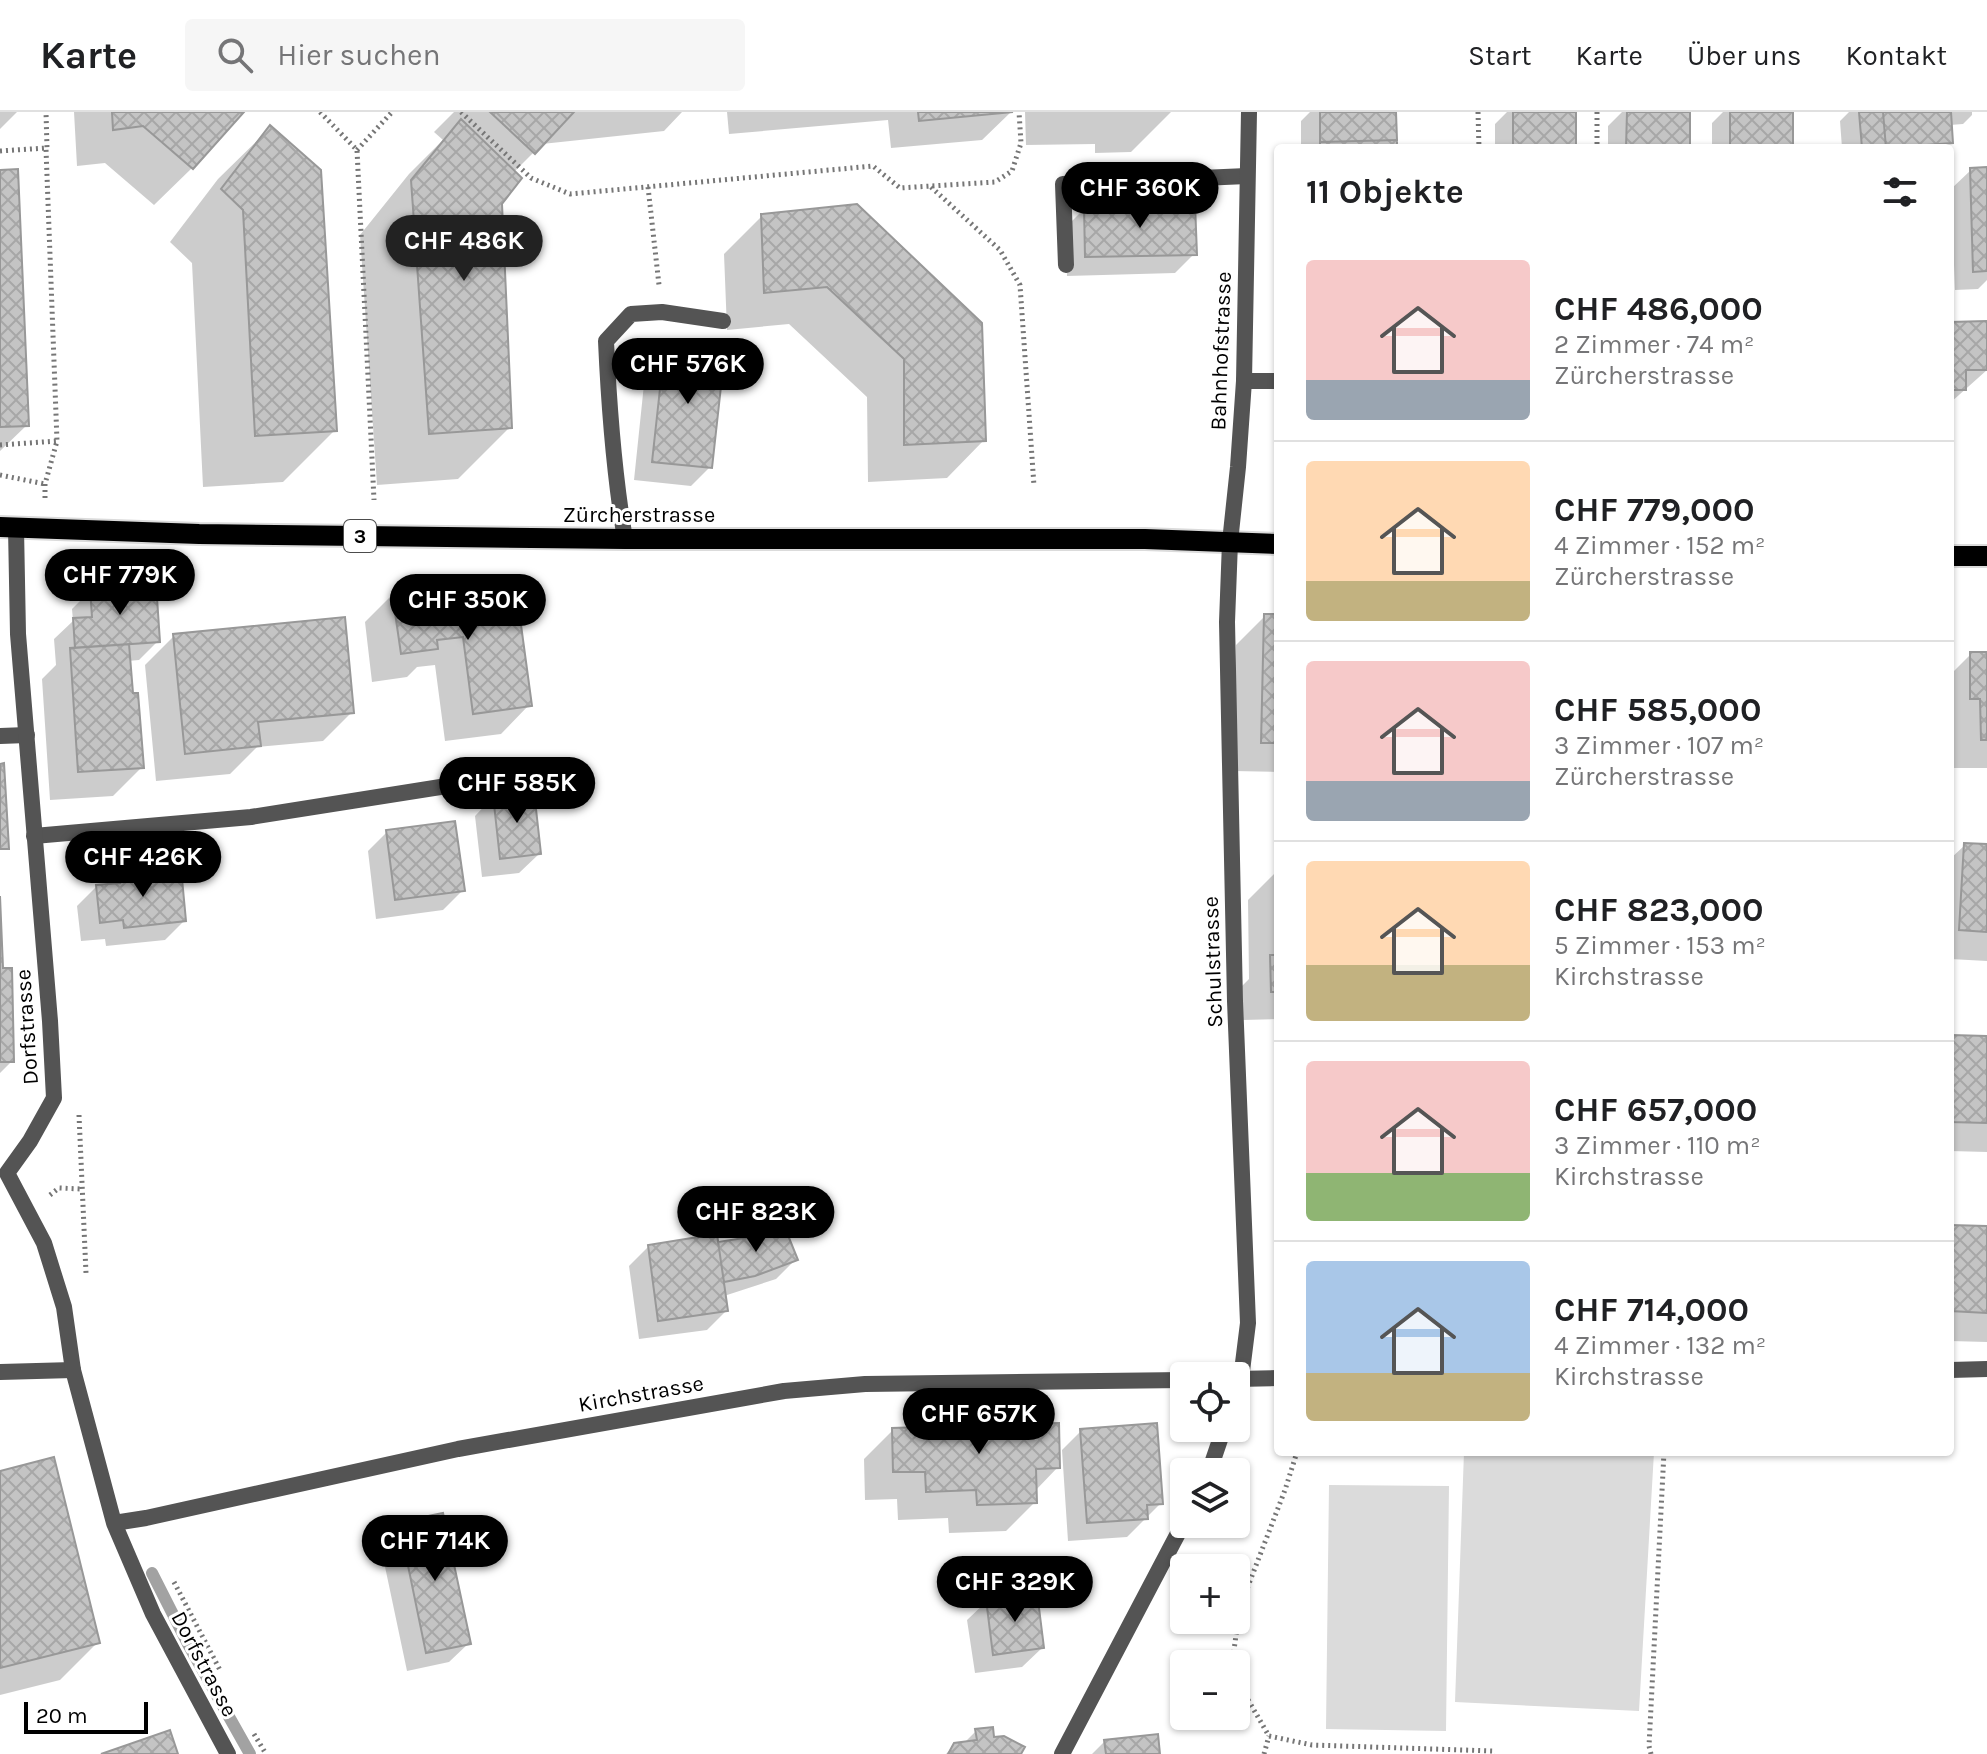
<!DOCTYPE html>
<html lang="de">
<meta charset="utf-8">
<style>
:root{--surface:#fff;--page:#f6f6f6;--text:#202124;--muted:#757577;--line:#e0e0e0;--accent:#000}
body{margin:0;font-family:Karla,sans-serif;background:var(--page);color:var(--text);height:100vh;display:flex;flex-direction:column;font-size:30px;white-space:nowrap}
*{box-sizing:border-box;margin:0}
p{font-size:26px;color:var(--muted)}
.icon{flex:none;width:44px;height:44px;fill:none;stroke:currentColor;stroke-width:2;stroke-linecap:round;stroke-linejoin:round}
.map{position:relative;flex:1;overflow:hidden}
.sheet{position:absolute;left:1274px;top:32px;width:680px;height:1312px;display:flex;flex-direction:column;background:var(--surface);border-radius:8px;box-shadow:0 2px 6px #0004}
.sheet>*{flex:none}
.tools{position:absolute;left:1170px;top:1250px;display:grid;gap:16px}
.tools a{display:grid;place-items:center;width:80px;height:80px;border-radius:8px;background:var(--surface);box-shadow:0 2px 6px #0004;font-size:40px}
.scale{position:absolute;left:24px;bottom:20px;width:124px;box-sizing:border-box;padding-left:8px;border:4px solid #000;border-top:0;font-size:22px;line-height:28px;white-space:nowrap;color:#000;-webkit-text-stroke:6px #fff;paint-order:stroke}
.price{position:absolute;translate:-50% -68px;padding:0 18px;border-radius:28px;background:var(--accent);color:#fff;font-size:26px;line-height:52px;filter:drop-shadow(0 2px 4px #0008)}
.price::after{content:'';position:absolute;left:50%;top:48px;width:24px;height:18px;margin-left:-12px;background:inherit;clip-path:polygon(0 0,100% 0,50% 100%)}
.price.current{background:#222;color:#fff}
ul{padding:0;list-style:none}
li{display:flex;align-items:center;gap:24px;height:200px;padding:0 32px}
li+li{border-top:2px solid var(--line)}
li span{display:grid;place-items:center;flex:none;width:224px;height:160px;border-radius:8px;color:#555}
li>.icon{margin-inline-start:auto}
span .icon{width:96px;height:96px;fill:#fffc;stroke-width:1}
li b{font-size:34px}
h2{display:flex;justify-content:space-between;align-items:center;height:96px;padding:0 32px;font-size:34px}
header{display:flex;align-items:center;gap:48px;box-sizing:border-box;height:112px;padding:0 40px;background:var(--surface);border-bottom:2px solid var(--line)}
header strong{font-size:38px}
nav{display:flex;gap:44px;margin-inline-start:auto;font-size:28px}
.search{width:560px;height:72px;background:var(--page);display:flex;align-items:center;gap:20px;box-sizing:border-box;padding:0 28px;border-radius:8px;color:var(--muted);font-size:30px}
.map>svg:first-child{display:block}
</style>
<header>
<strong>Karte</strong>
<div class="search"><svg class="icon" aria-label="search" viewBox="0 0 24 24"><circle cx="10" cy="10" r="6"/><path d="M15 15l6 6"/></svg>Hier suchen</div>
<nav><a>Start</a><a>Karte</a><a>Über uns</a><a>Kontakt</a></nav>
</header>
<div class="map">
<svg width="1987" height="1642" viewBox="0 0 1987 1642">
<defs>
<pattern id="building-cross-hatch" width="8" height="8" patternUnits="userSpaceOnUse" patternTransform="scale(2)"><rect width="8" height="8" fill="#c4c4c4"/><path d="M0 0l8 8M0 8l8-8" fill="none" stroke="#a7a7a7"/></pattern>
</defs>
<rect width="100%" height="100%" fill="#fff"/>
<path fill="#dbdbdb" d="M 1464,1340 L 1654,1340 L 1639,1599 L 1455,1590 Z
M 1329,1373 L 1449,1374 L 1446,1619 L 1326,1617 Z"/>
<path fill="#0003" d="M 0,0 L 17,0 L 0,17 Z
M 74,0 L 242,0 L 192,56 L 154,93 L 105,51 L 77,54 Z
M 454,0 L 682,0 L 664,19 L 542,32 L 514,60 L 500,91 L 510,315 L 458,367 L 377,373 L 360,123 L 409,62 L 443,28 L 434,20 Z
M 727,0 L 1011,0 L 982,28 L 891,36 L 888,8 L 729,22 Z
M 1025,0 L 1171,0 L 1131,40 L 1095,41 L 1095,32 L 1026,33 Z
M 1310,0 L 1394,0 L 1395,36 L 1301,36 L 1301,9 Z
M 1507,0 L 1574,0 L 1574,36 L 1495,36 L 1495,12 Z
M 1622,0 L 1688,0 L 1688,36 L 1608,36 L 1608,14 Z
M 1723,0 L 1791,0 L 1791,36 L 1712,36 L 1712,11 Z
M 1849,0 L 1972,0 L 1972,3 L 1963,12 L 1950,13 L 1951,30 L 1946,36 L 1842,36 L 1840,9 Z
M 271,15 L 335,318 L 283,370 L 203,375 L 192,151 L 170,130 L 218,67 Z
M 1987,57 L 1987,168 L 1978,177 L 1955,178 L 1951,77 L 1971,58 Z
M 0,60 L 27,313 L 0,339 Z
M 856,94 L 984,328 L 947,366 L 868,370 L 867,285 L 789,212 L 727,218 L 724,142 L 762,104 Z
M 1085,96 L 1194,142 L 1175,161 L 1067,164 L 1066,115 Z
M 1987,211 L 1987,258 L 1950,291 L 1950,212 Z
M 666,233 L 710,355 L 691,374 L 634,368 L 646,253 Z
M 91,478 L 158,529 L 139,548 L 128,549 L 142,655 L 113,684 L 50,688 L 42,567 L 56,553 L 54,527 L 73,509 L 72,497 Z
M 393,482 L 474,506 L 529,593 L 501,622 L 445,629 L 435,553 L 417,555 L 407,565 L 372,570 L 365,510 Z
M 1265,504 L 1278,504 L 1278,660 L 1233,659 L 1236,533 Z
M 174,524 L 352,600 L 323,629 L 257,635 L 230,662 L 156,669 L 145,553 Z
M 1971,542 L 1987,542 L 1987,656 L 1953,656 L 1953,615 L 1950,615 L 1950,563 Z
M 494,684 L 539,742 L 519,761 L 482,765 L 475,704 Z
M 387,720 L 463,778 L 443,798 L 376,807 L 368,739 Z
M 1965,733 L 1987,734 L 1987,849 L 1950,847 L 1950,747 Z
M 1277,759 L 1278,907 L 1243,908 L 1242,874 L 1249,867 L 1248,788 Z
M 120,764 L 184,809 L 165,828 L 106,834 L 105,827 L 81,829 L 77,794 L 96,775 L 111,774 Z
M 0,806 L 2,858 L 12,949 L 0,961 Z
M 1952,925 L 1987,926 L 1987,1040 L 1950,1039 L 1950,926 Z
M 1950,1115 L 1987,1116 L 1987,1230 L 1950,1229 Z
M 717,1132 L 795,1148 L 776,1167 L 724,1184 L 726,1199 L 707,1218 L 639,1227 L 629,1154 L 648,1135 Z
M 924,1309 L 1022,1314 L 1058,1355 L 1035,1379 L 1035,1390 L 1006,1419 L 949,1421 L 948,1406 L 898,1408 L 897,1387 L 865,1388 L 864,1347 L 893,1318 L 916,1317 Z
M 1081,1319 L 1161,1391 L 1127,1425 L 1068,1429 L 1062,1338 Z
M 0,1361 L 98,1530 L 60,1568 L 0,1583 Z
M 400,1412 L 469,1531 L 449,1550 L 407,1559 L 380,1431 Z
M 987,1489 L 1042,1536 L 1022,1555 L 975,1561 L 967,1508 Z
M 976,1619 L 992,1627 L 1019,1642 L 946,1642 L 955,1633 L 963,1632 Z
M 1105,1629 L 1158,1642 L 1092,1642 Z"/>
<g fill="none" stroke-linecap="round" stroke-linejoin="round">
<path stroke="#a2a2a2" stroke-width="12" d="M 152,1461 L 188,1532 L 250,1642"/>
</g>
<path fill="url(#building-cross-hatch)" stroke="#989898" stroke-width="2" d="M 112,0 L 244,0 L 193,57 L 143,14 L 113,18 Z
M 490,0 L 574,0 L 535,42 Z
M 918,0 L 1013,0 L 919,9 Z
M 1320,0 L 1396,0 L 1397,28 L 1320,30 Z
M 1513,0 L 1576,0 L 1576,36 L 1513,36 Z
M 1627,0 L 1690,0 L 1690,36 L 1626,36 Z
M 1730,0 L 1793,0 L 1793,36 L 1730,36 Z
M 1859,0 L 1883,0 L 1886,36 L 1862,36 Z
M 1883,0 L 1951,0 L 1953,31 L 1886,36 Z
M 461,7 L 522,66 L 502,92 L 512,316 L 429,322 L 411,68 Z
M 270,13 L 321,58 L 337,319 L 255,324 L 243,98 L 221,77 Z
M 1397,28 L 1397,36 L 1320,36 L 1320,30 Z
M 1987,55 L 1987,159 L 1973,160 L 1970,56 Z
M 18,57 L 29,314 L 0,315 L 0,58 Z
M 1195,91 L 1197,143 L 1085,145 L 1084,94 Z
M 857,92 L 982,211 L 986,329 L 904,333 L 904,247 L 827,175 L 764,181 L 761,102 Z
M 1987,209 L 1987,258 L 1966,258 L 1966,278 L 1950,278 L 1950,210 Z
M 665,231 L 725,238 L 712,356 L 652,350 Z
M 471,469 L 476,503 L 519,498 L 532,594 L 473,602 L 463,525 L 437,528 L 438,537 L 401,542 L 392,480 Z
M 156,471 L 160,530 L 75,536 L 73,506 L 92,505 L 90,476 Z
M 1264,502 L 1278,502 L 1278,631 L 1261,631 Z
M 345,505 L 354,601 L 258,610 L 261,634 L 185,642 L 173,522 Z
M 129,532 L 133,581 L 138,581 L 144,656 L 78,660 L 70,536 Z
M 1970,540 L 1987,540 L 1987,628 L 1981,628 L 1980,587 L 1970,587 Z
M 4,651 L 9,737 L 0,737 L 0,652 Z
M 534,679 L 541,742 L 500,747 L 493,683 Z
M 455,709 L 465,779 L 395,788 L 386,718 Z
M 1964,731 L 1987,732 L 1987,820 L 1959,818 Z
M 181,756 L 186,809 L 124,816 L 123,808 L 100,811 L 96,773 L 120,771 L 119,763 Z
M 1276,757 L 1278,757 L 1278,880 L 1271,880 L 1270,843 L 1277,843 Z
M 0,784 L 3,856 L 12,856 L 14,950 L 0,950 Z
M 1951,923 L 1987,924 L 1987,1011 L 1950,1010 Z
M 783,1111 L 798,1148 L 755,1164 L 724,1170 L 718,1130 L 750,1125 Z
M 1950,1113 L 1987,1114 L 1987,1201 L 1950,1199 Z
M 717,1122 L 728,1199 L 658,1209 L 648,1133 Z
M 991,1304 L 1023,1304 L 1024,1312 L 1059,1311 L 1060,1356 L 1036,1357 L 1037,1391 L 977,1393 L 976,1378 L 926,1380 L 925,1360 L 893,1360 L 892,1316 L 923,1315 L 923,1307 Z
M 1157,1311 L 1163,1392 L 1147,1393 L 1148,1407 L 1087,1411 L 1080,1317 Z
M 54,1345 L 100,1531 L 0,1556 L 0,1359 Z
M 443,1401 L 471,1532 L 426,1541 L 399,1410 Z
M 1037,1480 L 1044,1536 L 993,1543 L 986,1487 Z
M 993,1615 L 994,1625 L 1004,1624 L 1025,1635 L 1021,1642 L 948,1642 L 954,1631 L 977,1628 L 975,1617 Z
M 170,1618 L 178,1642 L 101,1642 Z
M 1158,1622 L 1160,1642 L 1106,1642 L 1104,1628 Z"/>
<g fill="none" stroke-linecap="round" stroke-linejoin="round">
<defs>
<path id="primary" d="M 0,415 L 199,422 L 625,427 L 1145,427 L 1278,432
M 1950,444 L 1987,444"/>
</defs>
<use href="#primary" stroke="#dbdbdb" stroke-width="24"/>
<path stroke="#767676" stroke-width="5" stroke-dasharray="2 4" stroke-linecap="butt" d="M 320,0 L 357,38 L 374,388
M 461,0 L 531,66 L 570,82 L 873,54 L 900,76 L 995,70 L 1012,59 L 1021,31 L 1019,0
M 1478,0 L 1479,36
M 1597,0 L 1597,36
M 357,38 L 392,0
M 0,39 L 47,36 L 46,0
M 648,75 L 659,173
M 931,75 L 1000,138 L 1020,173 L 1034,374
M 0,333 L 57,329
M 0,363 L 45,372
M 45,386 L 45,372 L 57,329 L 46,37
M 79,1003 L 86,1161
M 50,1083 L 59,1076 L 82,1077
M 174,1470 L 221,1560
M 1232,1552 L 1240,1495 L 1285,1378 L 1297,1340
M 1236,1567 L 1269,1624 L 1312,1633 L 1493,1639 L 1494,1642
M 254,1622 L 266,1642
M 1264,1642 L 1269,1624
M 1651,1642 L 1649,1634 L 1664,1340"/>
<path stroke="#545454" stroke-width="16" d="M 1066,153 L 1063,72 L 1247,64
M 1244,269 L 1278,269
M 625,427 C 614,362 609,296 606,229 L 631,202 L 662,200 L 723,209
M 0,624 L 27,623
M 34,724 L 251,705 L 472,670
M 0,1260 L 73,1258"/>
<path stroke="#545454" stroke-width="16" d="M 16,416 L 18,522 L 50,909 L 54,986 L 30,1029 L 7,1061 L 44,1131 L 64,1195 L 73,1258 L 114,1411 L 153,1502 L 228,1642
M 1950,1258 L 1987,1257
M 1236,1267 L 1278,1266
M 1236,1280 L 1241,1267 L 1248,1211 L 1235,889 L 1227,510 L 1230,430 L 1238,355 L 1244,269 L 1249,0
M 1209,1360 L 1224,1316
M 114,1411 L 146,1406 L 458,1337 L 784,1279 L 865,1272 L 1184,1268
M 1062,1642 L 1184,1410"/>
<use href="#primary" stroke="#000" stroke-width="20"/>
</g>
<g text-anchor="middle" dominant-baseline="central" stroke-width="6" stroke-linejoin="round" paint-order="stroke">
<rect fill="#fff" stroke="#4c4c4c" stroke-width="2" x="344" y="408" width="32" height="32" rx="6"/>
<g font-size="20" font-weight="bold" fill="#000">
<text x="360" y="424">3</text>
</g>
<g font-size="22" fill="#000" stroke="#fff">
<text transform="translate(1221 239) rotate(-88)">Bahnhofstrasse</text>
<text x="639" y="403">Zürcherstrasse</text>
<text transform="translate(1213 850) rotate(-92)">Schulstrasse</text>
<text transform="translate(27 915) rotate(-94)">Dorfstrasse</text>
<text transform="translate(641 1282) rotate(-10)">Kirchstrasse</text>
<text transform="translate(204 1552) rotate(62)">Dorfstrasse</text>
</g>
</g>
</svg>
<div class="tools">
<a><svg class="icon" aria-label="locate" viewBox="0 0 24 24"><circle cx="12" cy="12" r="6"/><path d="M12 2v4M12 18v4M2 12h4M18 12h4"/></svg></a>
<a><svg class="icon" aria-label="layers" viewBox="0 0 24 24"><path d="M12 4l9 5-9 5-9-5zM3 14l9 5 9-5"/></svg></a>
<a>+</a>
<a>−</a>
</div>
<div class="scale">20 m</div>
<b class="price" style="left:1140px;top:118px">CHF 360K</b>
<b class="price current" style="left:464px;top:171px">CHF 486K</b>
<b class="price" style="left:688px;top:294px">CHF 576K</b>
<b class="price" style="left:120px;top:505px">CHF 779K</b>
<b class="price" style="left:468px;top:530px">CHF 350K</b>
<b class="price" style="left:517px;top:713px">CHF 585K</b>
<b class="price" style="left:143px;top:787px">CHF 426K</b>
<b class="price" style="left:756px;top:1142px">CHF 823K</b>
<b class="price" style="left:979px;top:1344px">CHF 657K</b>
<b class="price" style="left:435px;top:1471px">CHF 714K</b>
<b class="price" style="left:1015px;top:1512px">CHF 329K</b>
<section class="sheet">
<h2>11 Objekte<svg class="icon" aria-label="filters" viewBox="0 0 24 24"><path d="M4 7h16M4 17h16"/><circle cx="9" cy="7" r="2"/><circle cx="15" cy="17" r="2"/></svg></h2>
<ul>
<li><span style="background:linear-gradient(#f6c9c9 75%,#9aa5b1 0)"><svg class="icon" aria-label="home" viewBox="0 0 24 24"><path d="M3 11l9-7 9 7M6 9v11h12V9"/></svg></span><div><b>CHF 486,000</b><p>2 Zimmer · 74 m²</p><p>Zürcherstrasse</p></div></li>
<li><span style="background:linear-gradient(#ffd9b3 75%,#c2b280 0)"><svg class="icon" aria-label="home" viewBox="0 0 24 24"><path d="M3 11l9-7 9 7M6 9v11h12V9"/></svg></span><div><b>CHF 779,000</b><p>4 Zimmer · 152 m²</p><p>Zürcherstrasse</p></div></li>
<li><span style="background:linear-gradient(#f6c9c9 75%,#9aa5b1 0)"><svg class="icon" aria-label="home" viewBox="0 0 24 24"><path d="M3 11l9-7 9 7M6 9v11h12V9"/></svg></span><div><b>CHF 585,000</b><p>3 Zimmer · 107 m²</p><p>Zürcherstrasse</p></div></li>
<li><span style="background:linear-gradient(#ffd9b3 65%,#c2b280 0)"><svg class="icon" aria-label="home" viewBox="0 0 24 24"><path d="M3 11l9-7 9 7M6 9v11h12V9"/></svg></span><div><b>CHF 823,000</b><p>5 Zimmer · 153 m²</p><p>Kirchstrasse</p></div></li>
<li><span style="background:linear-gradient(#f6c9c9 70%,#8fb573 0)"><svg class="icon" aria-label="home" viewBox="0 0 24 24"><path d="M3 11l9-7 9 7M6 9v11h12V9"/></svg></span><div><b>CHF 657,000</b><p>3 Zimmer · 110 m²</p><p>Kirchstrasse</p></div></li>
<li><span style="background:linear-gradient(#a9c7e8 70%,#c2b280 0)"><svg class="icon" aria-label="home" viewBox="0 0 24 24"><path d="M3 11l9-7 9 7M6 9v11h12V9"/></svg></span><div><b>CHF 714,000</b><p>4 Zimmer · 132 m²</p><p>Kirchstrasse</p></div></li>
</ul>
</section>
</div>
